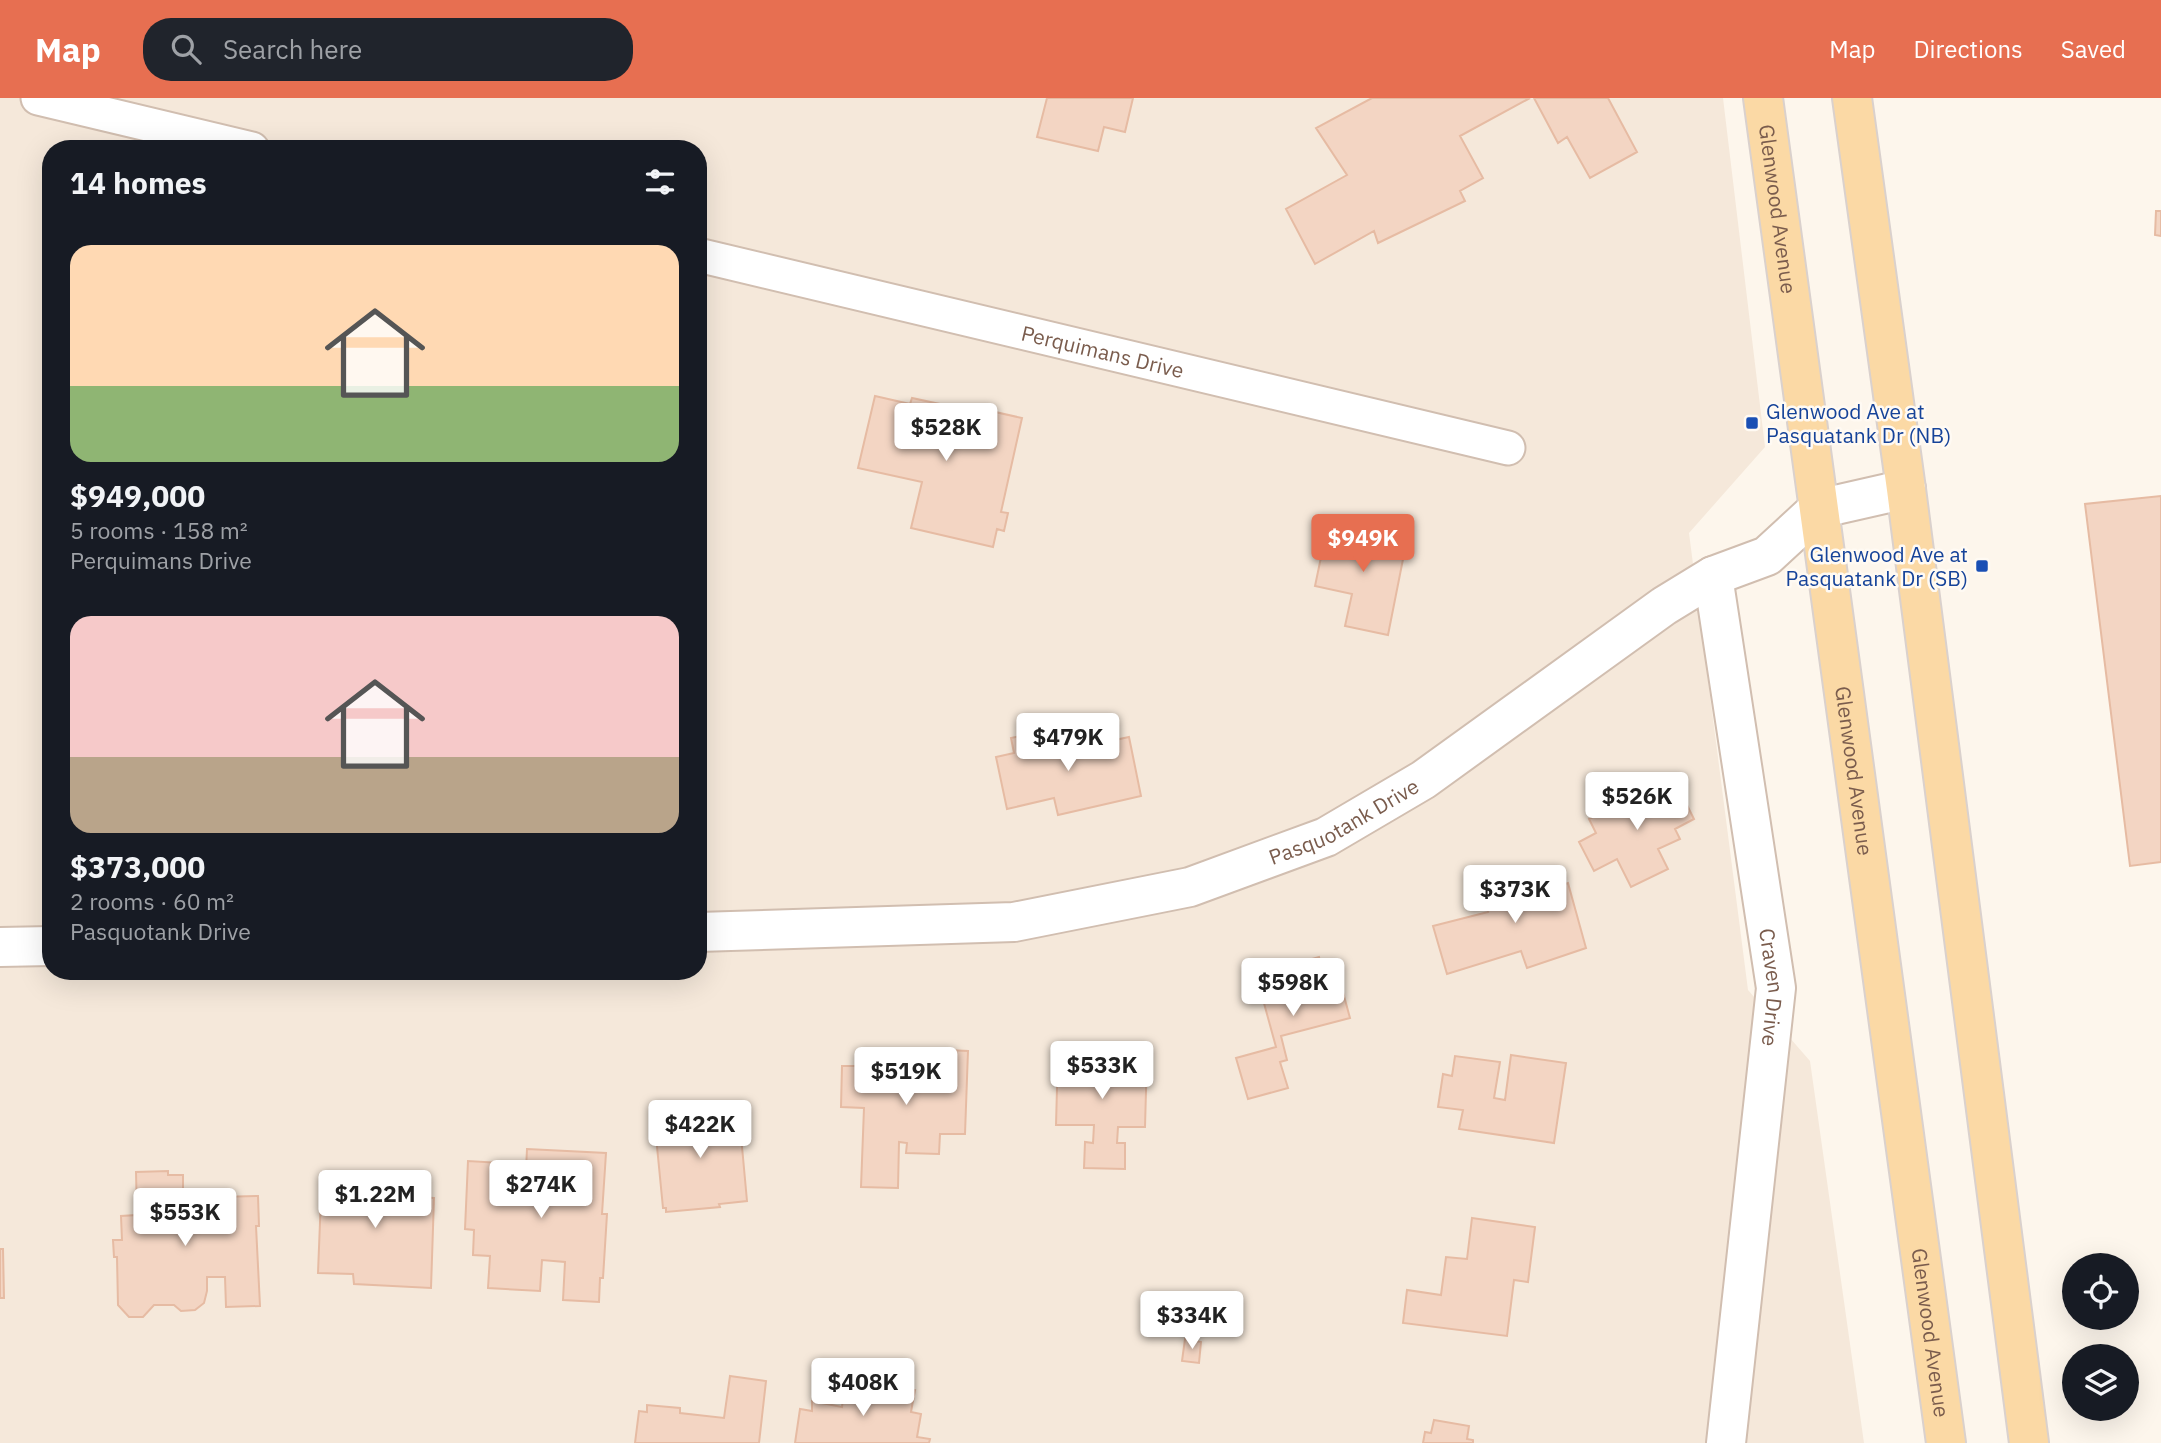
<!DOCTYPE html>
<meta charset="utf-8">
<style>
:root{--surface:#171b24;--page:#20242c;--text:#f1f3f6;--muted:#9ea1a6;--accent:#e76f51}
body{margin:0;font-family:"IBM Plex Sans",sans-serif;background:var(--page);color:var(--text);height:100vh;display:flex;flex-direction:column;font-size:26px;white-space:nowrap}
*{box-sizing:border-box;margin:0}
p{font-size:23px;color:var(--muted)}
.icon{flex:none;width:38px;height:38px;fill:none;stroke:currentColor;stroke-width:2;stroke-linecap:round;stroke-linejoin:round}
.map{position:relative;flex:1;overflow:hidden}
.sheet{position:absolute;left:42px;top:42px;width:665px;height:840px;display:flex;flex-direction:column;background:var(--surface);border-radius:28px;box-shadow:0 7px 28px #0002}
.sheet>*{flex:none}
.controls{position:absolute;left:2062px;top:1155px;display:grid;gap:14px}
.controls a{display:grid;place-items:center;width:77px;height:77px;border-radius:50%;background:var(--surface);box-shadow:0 7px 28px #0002;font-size:35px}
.price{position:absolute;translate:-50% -60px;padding:0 16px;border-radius:7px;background:#fff;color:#222;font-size:23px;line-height:46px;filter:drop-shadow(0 2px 4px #0008)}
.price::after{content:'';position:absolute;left:50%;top:42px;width:21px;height:16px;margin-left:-10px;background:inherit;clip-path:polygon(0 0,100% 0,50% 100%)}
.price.selected{background:var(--accent);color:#fff}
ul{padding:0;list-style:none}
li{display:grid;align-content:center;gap:14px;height:371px;padding:0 28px}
li span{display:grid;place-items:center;height:217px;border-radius:21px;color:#555}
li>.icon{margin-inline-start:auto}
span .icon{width:126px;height:126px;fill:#fffc;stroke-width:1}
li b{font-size:30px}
h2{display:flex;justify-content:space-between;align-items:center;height:84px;padding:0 28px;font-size:30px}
header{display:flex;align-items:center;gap:42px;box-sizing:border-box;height:98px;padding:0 35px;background:var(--accent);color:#fff}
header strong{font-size:33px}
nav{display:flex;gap:38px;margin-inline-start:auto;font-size:24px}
.search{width:490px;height:63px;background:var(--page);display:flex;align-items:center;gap:18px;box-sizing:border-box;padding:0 24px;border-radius:28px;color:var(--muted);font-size:26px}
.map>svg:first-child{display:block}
</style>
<header>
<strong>Map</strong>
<div class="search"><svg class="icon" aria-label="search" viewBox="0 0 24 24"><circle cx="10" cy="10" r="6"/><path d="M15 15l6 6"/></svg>Search here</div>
<nav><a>Map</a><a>Directions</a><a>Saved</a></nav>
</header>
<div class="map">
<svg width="2161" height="1345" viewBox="0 0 2161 1345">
<rect width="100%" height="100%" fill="#fdf6ec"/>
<path fill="#f5e8da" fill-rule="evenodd" d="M 0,0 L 1723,0 L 1765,349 L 1689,435 L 1748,892 L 1810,963 L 1864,1345 L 0,1345 ZM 51,51 L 698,51 L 698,873 L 51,873 Z"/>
<path fill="#f3d5c3" stroke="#e6bba3" stroke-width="2" d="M 1047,0 L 1133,0 L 1125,34 L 1104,29 L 1098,53 L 1037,39 Z
M 1372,0 L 1530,0 L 1460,38 L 1483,80 L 1460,93 L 1465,103 L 1378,145 L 1374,133 L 1315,166 L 1286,111 L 1347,77 L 1316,30 Z
M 1534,0 L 1608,0 L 1637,54 L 1590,80 L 1567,39 L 1558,45 Z
M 2156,113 L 2161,113 L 2161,138 L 2155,137 Z
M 875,298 L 910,306 L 912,300 L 963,311 L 964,307 L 1022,320 L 1001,414 L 1008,415 L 1004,433 L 997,431 L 993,449 L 911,430 L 922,384 L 858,370 Z
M 2161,398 L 2161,764 L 2130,768 L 2085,406 Z
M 1328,426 L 1407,441 L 1388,537 L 1345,528 L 1352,496 L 1315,488 Z
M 1047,632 L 1050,646 L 1076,640 L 1078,650 L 1129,639 L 1141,698 L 1058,717 L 1054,700 L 1007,711 L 996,659 L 1014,655 L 1011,640 Z
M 1632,687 L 1636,696 L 1653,688 L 1658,699 L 1678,689 L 1694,721 L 1675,731 L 1680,741 L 1658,751 L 1668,771 L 1631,789 L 1617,761 L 1594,773 L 1579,744 L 1596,735 L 1589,721 L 1613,709 L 1608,699 Z
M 1555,772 L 1559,788 L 1568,785 L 1586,850 L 1527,870 L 1521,853 L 1447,876 L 1433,828 L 1488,814 L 1481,789 Z
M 1319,859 L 1321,868 L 1335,865 L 1350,920 L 1281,938 L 1287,962 L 1280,964 L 1288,990 L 1248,1001 L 1236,960 L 1276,949 L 1259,887 L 1277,882 L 1274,872 Z
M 903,950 L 968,953 L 965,1036 L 940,1036 L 939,1056 L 906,1055 L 907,1045 L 899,1044 L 898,1090 L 861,1089 L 864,1010 L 841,1009 L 842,968 L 866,968 L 865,962 L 902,964 Z
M 1058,954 L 1147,957 L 1145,1029 L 1118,1029 L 1117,1045 L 1125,1045 L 1125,1071 L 1084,1070 L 1085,1044 L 1093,1045 L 1094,1027 L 1056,1027 Z
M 1511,957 L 1566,965 L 1554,1045 L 1459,1031 L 1463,1012 L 1438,1009 L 1443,976 L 1452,978 L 1455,958 L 1500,964 L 1494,1000 L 1505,1002 Z
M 708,1006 L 708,1010 L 722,1009 L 723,1022 L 735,1022 L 735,1028 L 740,1027 L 747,1103 L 719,1106 L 720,1109 L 666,1114 L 666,1110 L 663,1110 L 655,1028 L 669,1027 L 668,1014 L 681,1013 L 680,1008 Z
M 527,1051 L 606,1055 L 602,1116 L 607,1116 L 603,1180 L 600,1180 L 599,1204 L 563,1202 L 565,1164 L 542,1162 L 540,1193 L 488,1190 L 490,1158 L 473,1157 L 474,1132 L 465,1131 L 468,1063 L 517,1066 L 517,1070 L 526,1072 Z
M 168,1073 L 168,1077 L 183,1077 L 183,1104 L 219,1103 L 219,1099 L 258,1098 L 259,1128 L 256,1128 L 260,1208 L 226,1209 L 225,1179 L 207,1179 L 207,1193 L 204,1205 L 195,1212 L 181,1213 L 174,1207 L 154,1207 L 143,1219 L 129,1219 L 118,1207 L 117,1159 L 114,1159 L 113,1142 L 122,1142 L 121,1118 L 137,1117 L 136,1074 Z
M 322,1074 L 404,1075 L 404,1099 L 434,1100 L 431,1190 L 354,1186 L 353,1176 L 318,1175 Z
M 1472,1120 L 1535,1129 L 1528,1184 L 1514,1182 L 1507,1238 L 1403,1225 L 1407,1192 L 1441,1197 L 1446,1159 L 1467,1161 Z
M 0,1151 L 3,1151 L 4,1200 L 0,1200 Z
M 1185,1241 L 1201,1244 L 1199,1265 L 1182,1263 Z
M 730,1278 L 766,1283 L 759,1345 L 635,1345 L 639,1313 L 647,1314 L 647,1307 L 680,1310 L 680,1315 L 724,1320 Z
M 845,1284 L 915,1292 L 911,1314 L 921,1316 L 917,1339 L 930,1341 L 929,1345 L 795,1345 L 800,1311 L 812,1313 L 812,1303 L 842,1309 Z
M 1434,1322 L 1469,1328 L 1467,1341 L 1473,1342 L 1473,1345 L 1423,1345 L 1425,1334 L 1431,1335 Z"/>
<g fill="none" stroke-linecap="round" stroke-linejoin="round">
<defs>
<g id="minor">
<path d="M 38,0 L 252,51"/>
<path id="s1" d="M 698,157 L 1508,350"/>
</g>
<g id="tertiary">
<path id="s2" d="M 1713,478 L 1776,890 L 1726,1345"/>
<path id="s3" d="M 698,834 L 1014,824 L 1190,789 L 1326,739 L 1423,682 L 1664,508 L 1713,478 L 1767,458 L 1818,411 L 1906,391"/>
<path d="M 0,849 L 51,848"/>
</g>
<g id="primary">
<path id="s4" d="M 1763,0 L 1946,1345"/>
<path d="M 1852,0 L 1906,391 L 2029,1345"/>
</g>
</defs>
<use href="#minor" stroke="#d1beb0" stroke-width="37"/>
<use href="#tertiary" stroke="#d1beb0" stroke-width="42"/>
<use href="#primary" stroke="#dad1cd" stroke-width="42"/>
<use href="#minor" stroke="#fff" stroke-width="33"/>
<use href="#tertiary" stroke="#fff" stroke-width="38"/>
<use href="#primary" stroke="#fbd9a5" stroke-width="38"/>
</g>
<g fill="#1a4fb4" stroke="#fffaf3" stroke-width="2.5">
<rect x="1745" y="318" width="14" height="14" rx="3.5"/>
<rect x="1975" y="461" width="14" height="14" rx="3.5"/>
</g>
<g text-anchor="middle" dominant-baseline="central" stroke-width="5" stroke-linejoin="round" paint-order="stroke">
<g font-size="21" fill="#7a5c4d" stroke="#fffaf3">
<text stroke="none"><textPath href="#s4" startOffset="112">Glenwood Avenue</textPath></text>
<text stroke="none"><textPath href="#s1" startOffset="416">Perquimans Drive</textPath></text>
<text stroke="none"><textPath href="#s4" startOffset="679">Glenwood Avenue</textPath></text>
<text stroke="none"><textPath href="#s3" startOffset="663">Pasquotank Drive</textPath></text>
<text stroke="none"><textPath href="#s2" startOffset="416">Craven Drive</textPath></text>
<text stroke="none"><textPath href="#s4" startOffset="1246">Glenwood Avenue</textPath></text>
</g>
<g font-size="21" fill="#164399" stroke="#fffaf3" text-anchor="start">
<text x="1766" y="313">Glenwood Ave at<tspan x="1766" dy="24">Pasquatank Dr (NB)</tspan></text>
<text x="1968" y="456" text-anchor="end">Glenwood Ave at<tspan x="1968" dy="24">Pasquatank Dr (SB)</tspan></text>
</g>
</g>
</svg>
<div class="controls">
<a><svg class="icon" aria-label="locate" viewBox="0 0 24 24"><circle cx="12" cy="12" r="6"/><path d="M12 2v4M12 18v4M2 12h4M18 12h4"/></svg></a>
<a><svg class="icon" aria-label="layers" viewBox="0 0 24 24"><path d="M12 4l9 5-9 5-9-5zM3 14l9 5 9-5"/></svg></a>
</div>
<b class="price" style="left:946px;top:365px">$528K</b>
<b class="price selected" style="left:1363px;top:476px">$949K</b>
<b class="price" style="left:1068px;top:675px">$479K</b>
<b class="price" style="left:1637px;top:734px">$526K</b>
<b class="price" style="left:1515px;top:827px">$373K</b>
<b class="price" style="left:1293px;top:920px">$598K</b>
<b class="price" style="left:1102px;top:1003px">$533K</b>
<b class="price" style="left:906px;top:1009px">$519K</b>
<b class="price" style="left:700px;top:1062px">$422K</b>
<b class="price" style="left:541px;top:1122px">$274K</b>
<b class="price" style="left:375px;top:1132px">$1.22M</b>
<b class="price" style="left:185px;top:1150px">$553K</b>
<b class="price" style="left:1192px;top:1253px">$334K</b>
<b class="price" style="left:863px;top:1320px">$408K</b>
<section class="sheet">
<h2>14 homes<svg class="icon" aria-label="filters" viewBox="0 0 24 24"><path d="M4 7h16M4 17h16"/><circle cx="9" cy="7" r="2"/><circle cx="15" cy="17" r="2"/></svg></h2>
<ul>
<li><span style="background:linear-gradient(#ffd9b3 65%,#8fb573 0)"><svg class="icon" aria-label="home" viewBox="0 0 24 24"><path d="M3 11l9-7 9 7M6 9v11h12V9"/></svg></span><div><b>$949,000</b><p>5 rooms · 158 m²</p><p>Perquimans Drive</p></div></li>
<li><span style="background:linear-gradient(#f6c9c9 65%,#b9a48a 0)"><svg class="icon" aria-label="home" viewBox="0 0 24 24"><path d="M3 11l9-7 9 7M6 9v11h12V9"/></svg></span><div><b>$373,000</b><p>2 rooms · 60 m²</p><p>Pasquotank Drive</p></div></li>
</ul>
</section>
</div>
